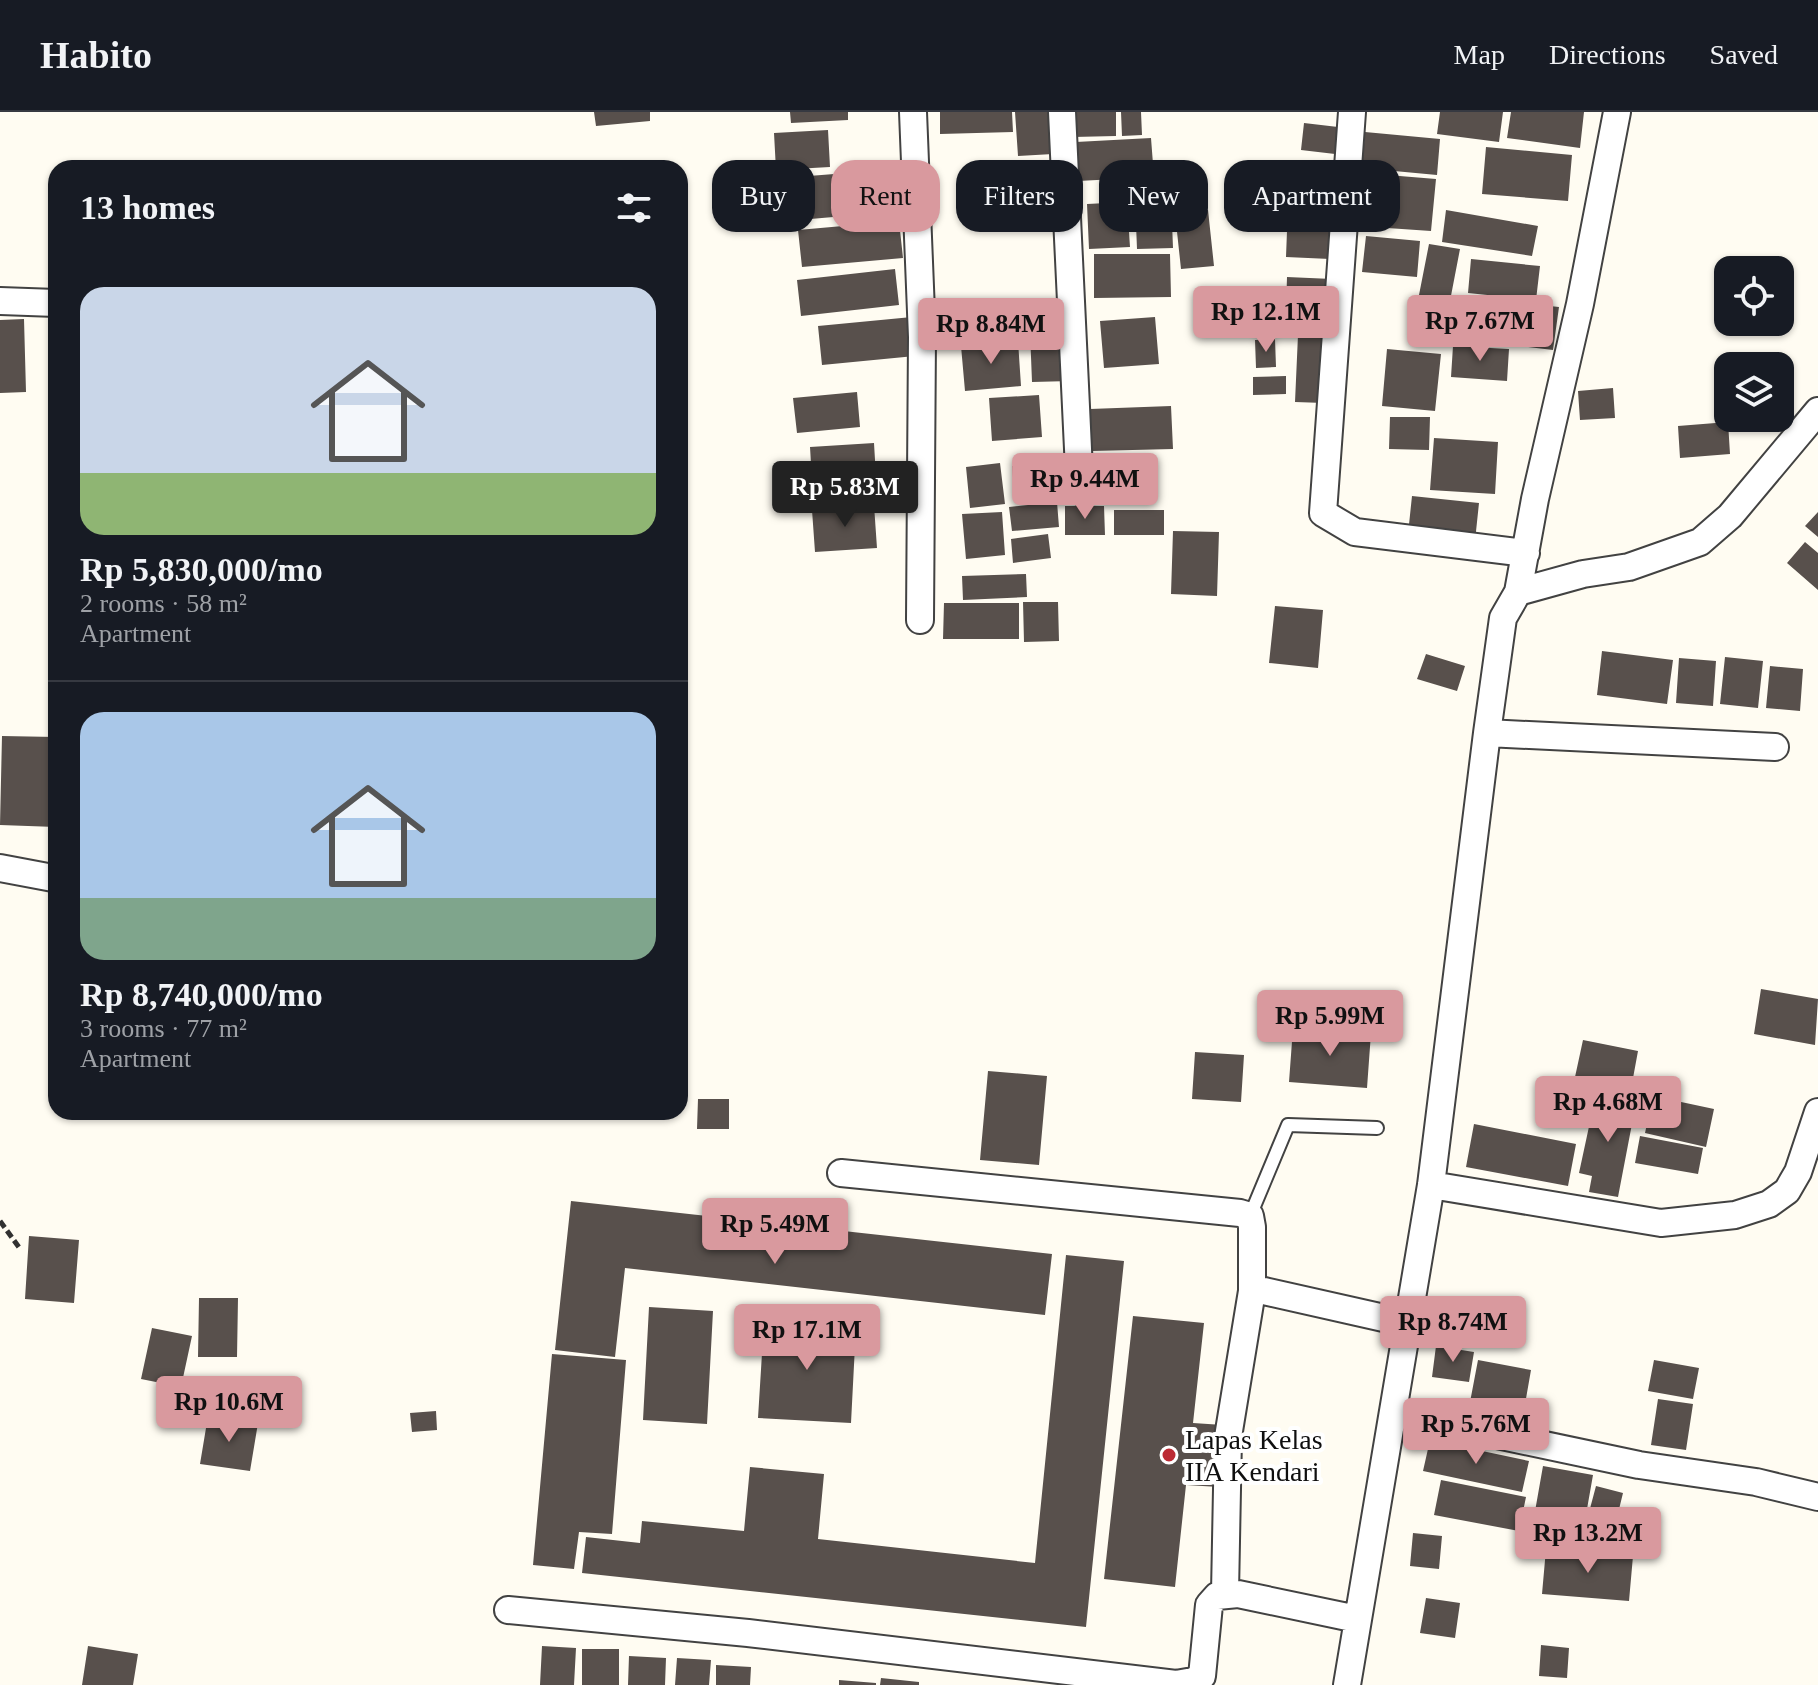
<!DOCTYPE html>
<meta charset="utf-8">
<style>
:root{--surface:#171b24;--page:#20242c;--text:#f1f3f6;--muted:#9ea1a6;--line:#363941;--accent:#d9999e}
body{margin:0;font-family:Georgia,serif;background:var(--page);color:var(--text);height:100vh;display:flex;flex-direction:column;font-size:30px;white-space:nowrap}
*{box-sizing:border-box;margin:0}
p{font-size:26px;color:var(--muted)}
.icon{flex:none;width:44px;height:44px;fill:none;stroke:currentColor;stroke-width:2;stroke-linecap:round;stroke-linejoin:round}
.map{position:relative;flex:1;overflow:hidden}
.panel{position:absolute;left:48px;top:48px;width:640px;height:960px;display:flex;flex-direction:column;background:var(--surface);border-radius:24px;box-shadow:0 2px 6px #0004}
.panel>*{flex:none}
.hud{position:absolute;left:712px;top:48px;width:760px;height:72px;display:flex;gap:16px}
.controls{position:absolute;left:1714px;top:144px;display:grid;gap:16px}
.controls a{display:grid;place-items:center;width:80px;height:80px;border-radius:16px;background:var(--surface);box-shadow:0 2px 6px #0004;font-size:40px}
.price{position:absolute;translate:-50% -68px;padding:0 18px;border-radius:8px;background:var(--accent);color:#111;font-size:26px;line-height:52px;filter:drop-shadow(0 2px 4px #0008)}
.price::after{content:'';position:absolute;left:50%;top:48px;width:24px;height:18px;margin-left:-12px;background:inherit;clip-path:polygon(0 0,100% 0,50% 100%)}
.price.selected{background:#222;color:#fff}
ul{padding:0;list-style:none}
li{display:grid;align-content:center;gap:16px;height:424px;padding:0 32px}
li+li{border-top:2px solid var(--line)}
li span{display:grid;place-items:center;height:248px;border-radius:24px;color:#555}
li>.icon{margin-inline-start:auto}
span .icon{width:144px;height:144px;fill:#fffc;stroke-width:1}
li b{font-size:34px}
h2{display:flex;justify-content:space-between;align-items:center;height:96px;padding:0 32px;font-size:34px}
.chip{padding:0 28px;border-radius:24px;background:var(--surface);box-shadow:0 2px 6px #0004;font-size:28px;line-height:72px}
.chip.selected{background:var(--accent);color:#111}
header{display:flex;align-items:center;gap:48px;box-sizing:border-box;height:112px;padding:0 40px;background:var(--surface);border-bottom:2px solid var(--line)}
header strong{font-size:38px}
nav{display:flex;gap:44px;margin-inline-start:auto;font-size:28px}
.map>svg:first-child{display:block}
</style>
<header>
<strong>Habito</strong>
<nav><a>Map</a><a>Directions</a><a>Saved</a></nav>
</header>
<div class="map">
<svg width="1818" height="1573" viewBox="0 0 1818 1573">
<rect width="100%" height="100%" fill="#fffcf2"/>
<path fill="#58504c" d="M 594,0 L 650,0 L 650,9 L 596,14 Z
M 790,0 L 848,0 L 848,8 L 791,11 Z
M 940,0 L 1012,0 L 1013,20 L 940,22 Z
M 1015,0 L 1050,0 L 1053,42 L 1018,44 Z
M 1072,0 L 1116,0 L 1116,24 L 1073,25 Z
M 1121,0 L 1141,0 L 1142,23 L 1122,24 Z
M 1440,0 L 1503,0 L 1499,30 L 1437,22 Z
M 1511,0 L 1584,0 L 1580,36 L 1507,26 Z
M 1304,11 L 1338,15 L 1335,42 L 1301,38 Z
M 828,18 L 830,55 L 776,58 L 774,21 Z
M 1365,20 L 1440,27 L 1437,63 L 1362,56 Z
M 1151,26 L 1154,65 L 1078,69 L 1076,30 Z
M 1486,35 L 1572,43 L 1568,89 L 1482,82 Z
M 1302,52 L 1335,57 L 1330,88 L 1297,84 Z
M 898,57 L 902,99 L 799,108 L 796,65 Z
M 1363,61 L 1436,67 L 1431,119 L 1358,114 Z
M 1171,85 L 1173,136 L 1137,137 L 1135,87 Z
M 1127,90 L 1130,135 L 1089,137 L 1087,92 Z
M 1208,98 L 1214,154 L 1181,157 L 1175,101 Z
M 1446,98 L 1538,114 L 1532,144 L 1442,130 Z
M 899,109 L 903,146 L 802,155 L 798,118 Z
M 1287,119 L 1331,120 L 1330,147 L 1286,145 Z
M 1366,124 L 1420,129 L 1417,165 L 1362,160 Z
M 1429,132 L 1460,137 L 1450,189 L 1419,183 Z
M 1094,142 L 1170,142 L 1171,185 L 1094,186 Z
M 1471,147 L 1540,154 L 1536,188 L 1468,181 Z
M 895,157 L 899,193 L 801,204 L 797,168 Z
M 1287,165 L 1332,167 L 1331,199 L 1286,198 Z
M 1456,184 L 1559,195 L 1553,238 L 1450,226 Z
M 1018,190 L 1022,219 L 948,228 L 944,199 Z
M 1069,193 L 1071,269 L 1032,270 L 1029,194 Z
M 912,205 L 915,244 L 822,253 L 818,214 Z
M 1155,205 L 1159,252 L 1104,256 L 1100,209 Z
M 24,207 L 26,280 L 0,281 L 0,208 Z
M 1298,223 L 1327,225 L 1324,291 L 1295,290 Z
M 1275,227 L 1276,255 L 1256,256 L 1255,228 Z
M 1018,229 L 1021,274 L 965,279 L 961,234 Z
M 1453,234 L 1509,237 L 1507,269 L 1451,265 Z
M 1387,237 L 1441,242 L 1435,299 L 1382,294 Z
M 1727,246 L 1728,251 L 1735,253 L 1728,254 L 1728,290 L 1716,287 Z
M 1286,264 L 1286,282 L 1253,283 L 1253,265 Z
M 1613,276 L 1615,306 L 1580,308 L 1578,279 Z
M 857,280 L 860,315 L 797,321 L 793,286 Z
M 1039,283 L 1042,325 L 992,329 L 989,286 Z
M 1171,294 L 1173,337 L 1092,339 L 1090,297 Z
M 1390,305 L 1430,305 L 1429,338 L 1389,337 Z
M 1728,310 L 1730,342 L 1680,346 L 1678,314 Z
M 1434,326 L 1498,330 L 1495,382 L 1430,378 Z
M 874,331 L 877,382 L 813,385 L 810,335 Z
M 1000,351 L 1005,392 L 970,396 L 966,355 Z
M 1050,351 L 1053,387 L 1015,390 L 1012,354 Z
M 1091,352 L 1153,355 L 1151,392 L 1089,389 Z
M 1412,384 L 1479,391 L 1475,429 L 1408,422 Z
M 1057,390 L 1059,415 L 1012,419 L 1009,395 Z
M 874,393 L 877,436 L 815,440 L 812,398 Z
M 1065,394 L 1104,394 L 1105,423 L 1065,423 Z
M 1114,398 L 1164,398 L 1164,423 L 1114,423 Z
M 1002,400 L 1005,443 L 966,447 L 962,402 Z
M 1818,400 L 1818,425 L 1805,414 Z
M 1173,419 L 1219,420 L 1217,484 L 1171,482 Z
M 1048,422 L 1051,446 L 1013,451 L 1011,427 Z
M 1805,430 L 1818,441 L 1818,478 L 1787,451 Z
M 1026,462 L 1027,485 L 963,488 L 962,464 Z
M 1023,490 L 1058,490 L 1059,529 L 1024,530 Z
M 944,491 L 1019,491 L 1019,527 L 943,527 Z
M 1275,494 L 1323,498 L 1318,556 L 1269,551 Z
M 1602,539 L 1673,548 L 1667,592 L 1597,583 Z
M 1426,542 L 1465,554 L 1457,579 L 1417,567 Z
M 1725,545 L 1763,549 L 1758,596 L 1720,592 Z
M 1679,546 L 1716,549 L 1713,594 L 1676,591 Z
M 1770,554 L 1803,557 L 1800,599 L 1766,596 Z
M 2,624 L 56,625 L 56,715 L 0,713 Z
M 1761,877 L 1818,887 L 1815,933 L 1754,922 Z
M 1293,916 L 1371,921 L 1367,976 L 1289,970 Z
M 1583,928 L 1638,939 L 1631,977 L 1575,965 Z
M 1195,940 L 1244,943 L 1241,990 L 1192,987 Z
M 988,959 L 1047,964 L 1039,1053 L 980,1048 Z
M 1596,982 L 1636,991 L 1618,1085 L 1589,1080 L 1592,1064 L 1579,1061 Z
M 1653,984 L 1714,997 L 1706,1035 L 1645,1021 Z
M 698,987 L 729,987 L 729,1017 L 697,1017 Z
M 1474,1012 L 1576,1032 L 1568,1074 L 1466,1055 Z
M 1640,1024 L 1703,1036 L 1698,1062 L 1635,1051 Z
M 571,1089 L 1052,1142 L 1045,1203 L 625,1156 L 615,1245 L 555,1238 Z
M 29,1124 L 79,1128 L 74,1191 L 25,1187 Z
M 1066,1143 L 1124,1149 L 1086,1515 L 582,1461 L 586,1425 L 640,1431 L 642,1409 L 744,1419 L 750,1355 L 824,1362 L 818,1427 L 1035,1451 Z
M 199,1186 L 238,1186 L 237,1245 L 198,1245 Z
M 649,1195 L 713,1199 L 707,1312 L 643,1308 Z
M 1133,1204 L 1204,1211 L 1193,1311 L 1223,1313 L 1219,1375 L 1186,1373 L 1175,1475 L 1104,1467 Z
M 764,1209 L 856,1214 L 851,1311 L 758,1306 Z
M 152,1216 L 192,1224 L 181,1275 L 141,1267 Z
M 1436,1234 L 1474,1240 L 1469,1270 L 1432,1265 Z
M 552,1242 L 626,1248 L 612,1422 L 579,1420 L 574,1457 L 533,1453 Z
M 1478,1248 L 1531,1258 L 1521,1315 L 1467,1306 Z
M 1654,1248 L 1699,1256 L 1693,1287 L 1648,1279 Z
M 1658,1287 L 1693,1292 L 1686,1338 L 1651,1333 Z
M 436,1299 L 437,1318 L 412,1320 L 410,1301 Z
M 208,1304 L 258,1311 L 250,1359 L 200,1352 Z
M 1430,1328 L 1529,1349 L 1522,1380 L 1423,1359 Z
M 1543,1354 L 1593,1363 L 1581,1431 L 1531,1422 Z
M 1441,1368 L 1526,1385 L 1519,1419 L 1434,1403 Z
M 1596,1374 L 1623,1381 L 1611,1430 L 1583,1423 Z
M 1413,1421 L 1442,1424 L 1439,1457 L 1410,1454 Z
M 1546,1437 L 1633,1444 L 1629,1489 L 1542,1482 Z
M 1426,1486 L 1460,1491 L 1455,1526 L 1420,1521 Z
M 1541,1533 L 1569,1536 L 1567,1566 L 1539,1564 Z
M 88,1534 L 138,1542 L 133,1573 L 82,1573 Z
M 542,1534 L 576,1536 L 574,1573 L 540,1573 Z
M 582,1537 L 619,1537 L 619,1573 L 582,1573 Z
M 629,1544 L 666,1546 L 665,1573 L 628,1573 Z
M 677,1546 L 711,1548 L 709,1573 L 675,1573 Z
M 716,1553 L 751,1555 L 750,1573 L 716,1573 Z
M 881,1566 L 919,1570 L 919,1573 L 880,1573 Z
M 839,1568 L 876,1571 L 876,1573 L 839,1573 Z"/>
<g fill="none" stroke-linecap="round" stroke-linejoin="round">
<defs>
<path id="lane" d="M 1250,1104 L 1288,1013 L 1377,1016"/>
<path id="street" d="M 913,0 L 922,225 L 920,508
M 1062,0 L 1080,379
M 1352,0 L 1323,401 L 1355,420 L 1526,441
M 0,189 L 56,191
M 1518,480 L 1583,462 L 1629,455 L 1700,430 L 1730,404 L 1818,299
M 1487,621 L 1503,506 L 1518,480 L 1535,387 L 1580,192 L 1617,0
M 0,756 L 53,766
M 841,1061 L 1240,1101 L 1250,1104 L 1252,1115 L 1252,1179 L 1264,1179 L 1406,1211
M 1431,1073 L 1661,1111 L 1735,1103 L 1769,1092 L 1787,1079 L 1798,1060 L 1818,1000
M 1393,1301 L 1639,1353 L 1756,1370 L 1818,1385
M 1225,1481 L 1228,1325 L 1252,1179
M 508,1498 L 748,1521 L 1176,1572 L 1193,1569 L 1202,1564 L 1209,1493 L 1217,1484 L 1238,1482 L 1357,1507
M 1347,1573 L 1431,1073 L 1487,621 L 1775,635"/>
</defs>
<use href="#lane" stroke="#424242" stroke-width="16"/>
<use href="#street" stroke="#424242" stroke-width="30"/>
<path stroke="#313131" stroke-width="5" stroke-dasharray="8 4" stroke-linecap="butt" d="M 0,1109 L 21,1138"/>
<use href="#lane" stroke="#fff" stroke-width="12"/>
<use href="#street" stroke="#fff" stroke-width="26"/>
</g>
<circle fill="#bc2a33" stroke="#fff" stroke-width="3" cx="1169" cy="1343" r="8"/>
<g text-anchor="middle" dominant-baseline="central" stroke-width="8" stroke-linejoin="round" paint-order="stroke">
<g font-size="28" fill="#0f0f0f" stroke="#fff" text-anchor="start">
<text x="1185" y="1327">Lapas Kelas<tspan x="1185" dy="32">IIA Kendari</tspan></text>
</g>
</g>
</svg>
<div class="controls">
<a><svg class="icon" aria-label="locate" viewBox="0 0 24 24"><circle cx="12" cy="12" r="6"/><path d="M12 2v4M12 18v4M2 12h4M18 12h4"/></svg></a>
<a><svg class="icon" aria-label="layers" viewBox="0 0 24 24"><path d="M12 4l9 5-9 5-9-5zM3 14l9 5 9-5"/></svg></a>
</div>
<b class="price" style="left:1266px;top:242px">Rp 12.1M</b>
<b class="price" style="left:1480px;top:251px">Rp 7.67M</b>
<b class="price" style="left:991px;top:254px">Rp 8.84M</b>
<b class="price" style="left:1085px;top:409px">Rp 9.44M</b>
<b class="price selected" style="left:845px;top:417px">Rp 5.83M</b>
<b class="price" style="left:1330px;top:946px">Rp 5.99M</b>
<b class="price" style="left:1608px;top:1032px">Rp 4.68M</b>
<b class="price" style="left:775px;top:1154px">Rp 5.49M</b>
<b class="price" style="left:1453px;top:1252px">Rp 8.74M</b>
<b class="price" style="left:807px;top:1260px">Rp 17.1M</b>
<b class="price" style="left:229px;top:1332px">Rp 10.6M</b>
<b class="price" style="left:1476px;top:1354px">Rp 5.76M</b>
<b class="price" style="left:1588px;top:1463px">Rp 13.2M</b>
<div class="hud">
<a class="chip">Buy</a>
<a class="chip selected">Rent</a>
<a class="chip">Filters</a>
<a class="chip">New</a>
<a class="chip">Apartment</a>
</div>
<section class="panel">
<h2>13 homes<svg class="icon" aria-label="filters" viewBox="0 0 24 24"><path d="M4 7h16M4 17h16"/><circle cx="9" cy="7" r="2"/><circle cx="15" cy="17" r="2"/></svg></h2>
<ul>
<li><span style="background:linear-gradient(#c9d6e8 75%,#8fb573 0)"><svg class="icon" aria-label="home" viewBox="0 0 24 24"><path d="M3 11l9-7 9 7M6 9v11h12V9"/></svg></span><div><b>Rp 5,830,000/mo</b><p>2 rooms · 58 m²</p><p>Apartment</p></div></li>
<li><span style="background:linear-gradient(#a9c7e8 75%,#7fa58c 0)"><svg class="icon" aria-label="home" viewBox="0 0 24 24"><path d="M3 11l9-7 9 7M6 9v11h12V9"/></svg></span><div><b>Rp 8,740,000/mo</b><p>3 rooms · 77 m²</p><p>Apartment</p></div></li>
</ul>
</section>
</div>
